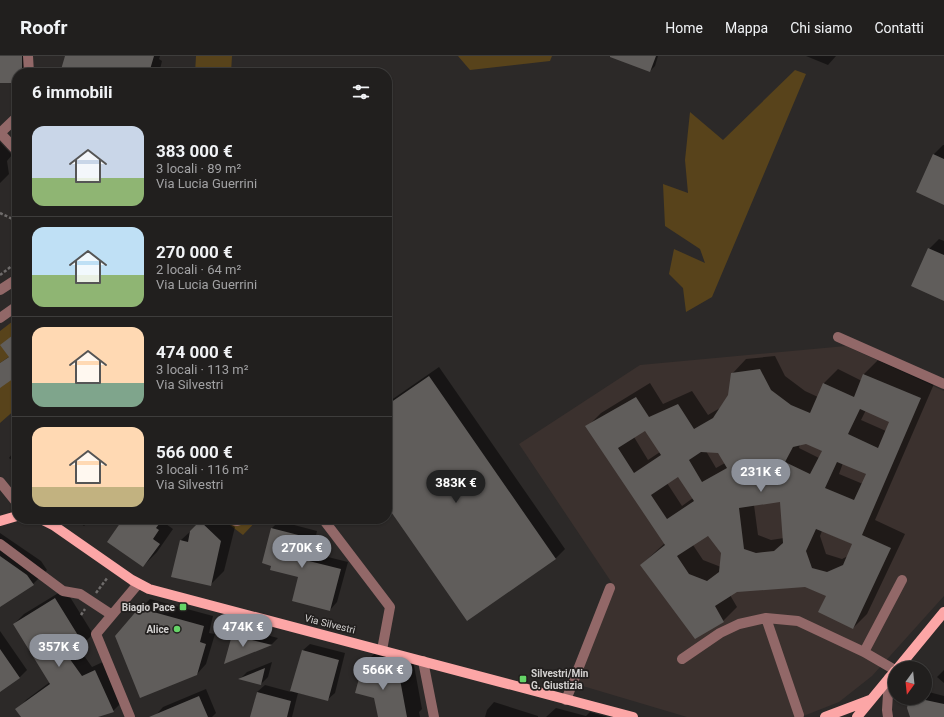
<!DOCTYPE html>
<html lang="it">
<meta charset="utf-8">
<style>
:root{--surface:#211f1e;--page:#2d2c2b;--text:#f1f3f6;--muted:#a2a2a4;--line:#3e3d3c;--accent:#8c9099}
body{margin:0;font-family:Roboto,sans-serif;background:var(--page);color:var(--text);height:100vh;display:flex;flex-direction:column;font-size:15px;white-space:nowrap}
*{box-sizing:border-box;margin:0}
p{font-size:13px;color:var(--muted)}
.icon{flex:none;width:22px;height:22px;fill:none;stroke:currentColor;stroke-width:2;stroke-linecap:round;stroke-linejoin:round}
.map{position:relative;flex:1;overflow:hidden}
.panel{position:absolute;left:12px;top:12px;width:380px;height:456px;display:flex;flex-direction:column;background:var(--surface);border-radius:16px;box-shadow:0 1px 3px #0004,0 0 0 1px var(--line)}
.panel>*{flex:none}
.needle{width:26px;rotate:195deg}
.fabs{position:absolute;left:888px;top:605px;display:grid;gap:8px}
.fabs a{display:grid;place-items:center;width:44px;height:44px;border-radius:50%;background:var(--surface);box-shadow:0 1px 3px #0004,0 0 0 1px var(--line);font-size:20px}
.price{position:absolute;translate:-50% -34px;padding:0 9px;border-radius:14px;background:var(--accent);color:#fff;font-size:13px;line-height:26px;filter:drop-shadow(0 1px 2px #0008)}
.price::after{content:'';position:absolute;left:50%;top:24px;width:12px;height:9px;margin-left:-6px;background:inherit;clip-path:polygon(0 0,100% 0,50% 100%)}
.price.selected{background:#222;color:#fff}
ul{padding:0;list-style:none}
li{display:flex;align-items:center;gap:12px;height:100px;padding:0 20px}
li+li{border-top:1px solid var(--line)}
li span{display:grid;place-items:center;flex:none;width:112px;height:80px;border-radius:12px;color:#555}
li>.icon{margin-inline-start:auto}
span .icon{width:48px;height:48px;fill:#fffc;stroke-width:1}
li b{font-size:17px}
h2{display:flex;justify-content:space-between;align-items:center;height:48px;padding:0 20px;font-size:17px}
header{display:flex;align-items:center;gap:24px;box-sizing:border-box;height:56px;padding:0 20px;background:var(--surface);border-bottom:1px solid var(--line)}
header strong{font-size:19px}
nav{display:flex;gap:22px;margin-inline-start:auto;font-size:14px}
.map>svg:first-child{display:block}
</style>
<header>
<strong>Roofr</strong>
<nav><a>Home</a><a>Mappa</a><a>Chi siamo</a><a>Contatti</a></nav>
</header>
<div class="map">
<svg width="944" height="661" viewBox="0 0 944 661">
<rect width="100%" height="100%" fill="#2c2928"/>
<path fill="#3b312e" d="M 846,290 L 944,335 L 944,540 L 872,620 L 839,646 L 801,661 L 687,661 L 576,628 L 614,530 L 519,388 L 640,309 Z"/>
<path fill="#58431b" d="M 196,0 L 232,0 L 231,17 L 195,17 Z
M 458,0 L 552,0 L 550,5 L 470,14 Z
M 795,14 L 806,18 L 712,241 L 686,256 L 683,232 L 669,218 L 674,193 L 705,207 L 700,193 L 665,170 L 663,128 L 688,137 L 685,104 L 690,56 L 723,84 Z
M 17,262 L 17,352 L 0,367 L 0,275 Z
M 222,463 L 258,463 L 243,479 Z"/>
<path fill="#0007" fill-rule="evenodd" d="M 0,0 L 32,0 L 32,17 L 17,17 L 17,26 L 0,26 Z
M 66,0 L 160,0 L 159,3 L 162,5 L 159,17 L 61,17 Z
M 631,0 L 658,0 L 655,10 L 650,15 Z
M 806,0 L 836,0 L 828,9 Z
M 0,86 L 12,99 L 7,105 L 9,118 L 0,127 Z
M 943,89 L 944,89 L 944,148 L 933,99 Z
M 939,183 L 944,185 L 944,243 L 929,193 Z
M 17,276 L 17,319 L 0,327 L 0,307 L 10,300 L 2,289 Z
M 775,300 L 785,320 L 805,335 L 818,341 L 824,327 L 838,313 L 862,325 L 864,318 L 878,304 L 934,328 L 875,464 L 905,478 L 867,558 L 853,572 L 828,540 L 805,530 L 736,535 L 730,539 L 737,551 L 723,565 L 641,509 L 665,487 L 587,371 L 601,357 L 650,327 L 663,348 L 692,335 L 708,359 L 720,352 L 729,339 L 732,318 L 746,303 ZM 866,354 L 891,365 L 886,375 L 861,364 ZM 645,374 L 660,396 L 648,404 L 634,381 ZM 806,387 L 823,395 L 819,402 L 799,392 L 800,388 ZM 706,395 L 718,396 L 725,407 L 716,412 ZM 843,407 L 867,418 L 863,428 L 839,418 ZM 678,420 L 693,442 L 682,450 L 667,427 ZM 781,445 L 784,482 L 771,484 L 758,479 L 754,449 ZM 822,475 L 853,488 L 848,500 L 842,503 L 826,498 L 820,480 ZM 708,479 L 723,496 L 721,511 L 703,504 L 693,489 Z
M 439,311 L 565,493 L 556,502 L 467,564 L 387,449 L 387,347 Z
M 17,391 L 17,408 L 9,402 Z
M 75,463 L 91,463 L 84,470 Z
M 125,463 L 170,463 L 166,468 L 173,473 L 157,496 L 143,510 Z
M 204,463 L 226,463 L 235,471 L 224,515 L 210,529 L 181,484 Z
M 279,465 L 317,475 L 312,497 L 348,506 L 337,546 L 330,554 L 299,520 L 272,472 Z
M 0,477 L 41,505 L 47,514 L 33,528 L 0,550 Z
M 65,533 L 93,578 L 83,588 L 78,591 L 92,611 L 105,605 L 123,645 L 113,655 L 95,661 L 23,661 L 17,654 L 26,644 L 50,626 L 14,568 L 24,558 Z
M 150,543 L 213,560 L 209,577 L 215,578 L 206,608 L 197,618 L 140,553 Z
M 240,572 L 278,582 L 272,588 L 226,607 L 233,579 Z
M 0,575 L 27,614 L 19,622 L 0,635 Z
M 310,588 L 345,597 L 335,637 L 327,644 L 298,637 L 292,661 L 251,661 L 257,636 L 265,629 L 291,636 L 302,595 Z
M 377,595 L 413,604 L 422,653 L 419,656 L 420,661 L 379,661 L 375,641 L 363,609 Z
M 272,606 L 268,621 L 261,628 L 240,623 L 247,616 Z
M 944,614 L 944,627 L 937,621 Z
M 206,633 L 216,657 L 212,661 L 156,661 L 156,659 L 163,651 Z
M 925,635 L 944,640 L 944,661 L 911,661 L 910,642 L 925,642 Z
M 494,646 L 538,660 L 538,661 L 485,661 L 487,654 Z
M 556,652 L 586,660 L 590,656 L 608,661 L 546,661 Z"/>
<path fill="#605d5b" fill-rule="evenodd" d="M 0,0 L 22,0 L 22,17 L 17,17 L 17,27 L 0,27 Z
M 65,0 L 154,0 L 149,17 L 60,17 Z
M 610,0 L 656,0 L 650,16 L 610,1 Z
M 933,98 L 944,103 L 944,149 L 916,136 Z
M 928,192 L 944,199 L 944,245 L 911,230 Z
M 17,276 L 17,320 L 0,332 L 0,307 L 9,301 L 0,289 Z
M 760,313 L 771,334 L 791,349 L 810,357 L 823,327 L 854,341 L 863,318 L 921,342 L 862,479 L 891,492 L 853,573 L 818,556 L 826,540 L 805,531 L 737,536 L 715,550 L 724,566 L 695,583 L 640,509 L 665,489 L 585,370 L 636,341 L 649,361 L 678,348 L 694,373 L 713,362 L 728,339 L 731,317 ZM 860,353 L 889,366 L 878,392 L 848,378 ZM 645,375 L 661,399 L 634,417 L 618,392 ZM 806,388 L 822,395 L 810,418 L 785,406 L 793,391 ZM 701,396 L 718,397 L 727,412 L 702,426 L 689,404 ZM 837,406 L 866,418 L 854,444 L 825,432 ZM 678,421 L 694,445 L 667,463 L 651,439 ZM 780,446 L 783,487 L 774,495 L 756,497 L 744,493 L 739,452 ZM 816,473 L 852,488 L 843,509 L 827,516 L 812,512 L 806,495 ZM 708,480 L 721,497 L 719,516 L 707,525 L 689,518 L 677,500 Z
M 429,320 L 556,503 L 467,565 L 387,450 L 387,349 Z
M 123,463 L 163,463 L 156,472 L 159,474 L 153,483 L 160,488 L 143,511 L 107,486 Z
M 200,465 L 221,485 L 211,530 L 171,521 L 180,484 L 188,486 L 190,475 Z
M 271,472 L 310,482 L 305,504 L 341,513 L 330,555 L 292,545 L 298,521 L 270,514 L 271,510 L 262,507 Z
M 0,500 L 27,519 L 34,529 L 0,551 Z
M 55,542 L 84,589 L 67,599 L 82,620 L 95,614 L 114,656 L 98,661 L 21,661 L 15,653 L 50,628 L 13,568 Z
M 139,552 L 204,570 L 200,586 L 206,588 L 197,619 L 140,642 L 115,580 Z
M 232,579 L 272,589 L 224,608 Z
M 0,593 L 20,622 L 0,636 Z
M 302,594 L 339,604 L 328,645 L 290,635 Z
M 363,608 L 399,618 L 407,661 L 378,661 L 374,642 L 355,637 Z
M 265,612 L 261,629 L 238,623 Z
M 257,636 L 291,645 L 287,661 L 250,661 Z
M 199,640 L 208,661 L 149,661 Z
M 909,642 L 916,642 L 944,648 L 944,661 L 910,661 L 907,652 Z"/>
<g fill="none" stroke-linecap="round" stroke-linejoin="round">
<path stroke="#6f6c6b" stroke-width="2.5" stroke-dasharray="3 2" stroke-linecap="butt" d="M 0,157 L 17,165
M 0,219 L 17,206
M 96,537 L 108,521
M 81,559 L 85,553"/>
<path stroke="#926868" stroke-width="10" d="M 28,0 L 29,17
M 0,77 L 17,95
M 0,77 L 17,61
M 0,234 L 17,223
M 0,262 L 17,250
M 838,281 L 944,328
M 0,426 L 17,447
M 228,463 L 237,465 L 243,463
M 323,463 L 390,551 L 382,594
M 0,488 L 63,535 L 80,538 L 112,559
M 766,562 L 799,659
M 864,596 L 902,524
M 682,603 L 720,577 L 739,568 L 766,562 L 798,565 L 864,596 L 895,614
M 423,605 L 434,661
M 566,644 L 610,532
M 130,661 L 96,578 L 138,528
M 888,661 L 887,654 L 889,622"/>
<path stroke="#fca6a6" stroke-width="10" d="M 41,463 L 53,469 L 132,524 L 149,533 L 633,661
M 0,465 L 17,460
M 898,612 L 944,556
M 825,661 L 870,644
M 857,661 L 895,615"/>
</g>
<g fill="#65d467" stroke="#221f1e" stroke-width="1.5">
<rect x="179" y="547" width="8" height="8" rx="2"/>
<circle cx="177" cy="573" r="4"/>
<rect x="519" y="619" width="8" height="8" rx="2"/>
</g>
<g text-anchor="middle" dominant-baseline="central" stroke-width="3.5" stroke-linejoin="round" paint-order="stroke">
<g font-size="10" font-weight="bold" fill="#d3d1d0" stroke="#221f1e" text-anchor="end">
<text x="175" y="551">Biagio Pace</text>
<text x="169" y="573">Alice</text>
<text x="531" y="617" text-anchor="start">Silvestri/Min<tspan x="531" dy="12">G. Giustizia</tspan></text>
</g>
<g font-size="10" fill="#d3d1d0" stroke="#221f1e">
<text transform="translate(330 568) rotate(14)">Via Silvestri</text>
</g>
</g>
</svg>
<div class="fabs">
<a><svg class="needle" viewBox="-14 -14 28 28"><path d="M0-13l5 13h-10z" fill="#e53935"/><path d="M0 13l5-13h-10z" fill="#a2a2a4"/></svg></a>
</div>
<b class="price" style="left:761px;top:437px">231K €</b>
<b class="price selected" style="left:456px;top:448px">383K €</b>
<b class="price" style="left:302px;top:513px">270K €</b>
<b class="price" style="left:243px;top:592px">474K €</b>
<b class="price" style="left:59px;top:612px">357K €</b>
<b class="price" style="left:383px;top:635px">566K €</b>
<section class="panel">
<h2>6 immobili<svg class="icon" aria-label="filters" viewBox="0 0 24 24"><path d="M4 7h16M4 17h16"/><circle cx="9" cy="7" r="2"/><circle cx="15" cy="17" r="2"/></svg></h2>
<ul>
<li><span style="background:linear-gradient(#c9d6e8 65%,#8fb573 0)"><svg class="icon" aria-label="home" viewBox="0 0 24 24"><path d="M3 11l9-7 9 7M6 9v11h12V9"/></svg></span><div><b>383 000 €</b><p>3 locali · 89 m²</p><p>Via Lucia Guerrini</p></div></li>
<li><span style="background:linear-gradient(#bfe0f5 60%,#8fb573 0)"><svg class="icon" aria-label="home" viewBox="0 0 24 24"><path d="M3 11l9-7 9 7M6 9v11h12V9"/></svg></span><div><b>270 000 €</b><p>2 locali · 64 m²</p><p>Via Lucia Guerrini</p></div></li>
<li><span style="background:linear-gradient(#ffd9b3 70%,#7fa58c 0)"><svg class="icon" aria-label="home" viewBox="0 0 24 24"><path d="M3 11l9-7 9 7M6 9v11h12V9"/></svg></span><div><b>474 000 €</b><p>3 locali · 113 m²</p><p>Via Silvestri</p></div></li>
<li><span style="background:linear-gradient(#ffd9b3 75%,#c2b280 0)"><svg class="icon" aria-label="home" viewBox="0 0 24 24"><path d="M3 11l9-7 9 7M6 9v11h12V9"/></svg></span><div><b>566 000 €</b><p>3 locali · 116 m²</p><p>Via Silvestri</p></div></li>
</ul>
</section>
</div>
